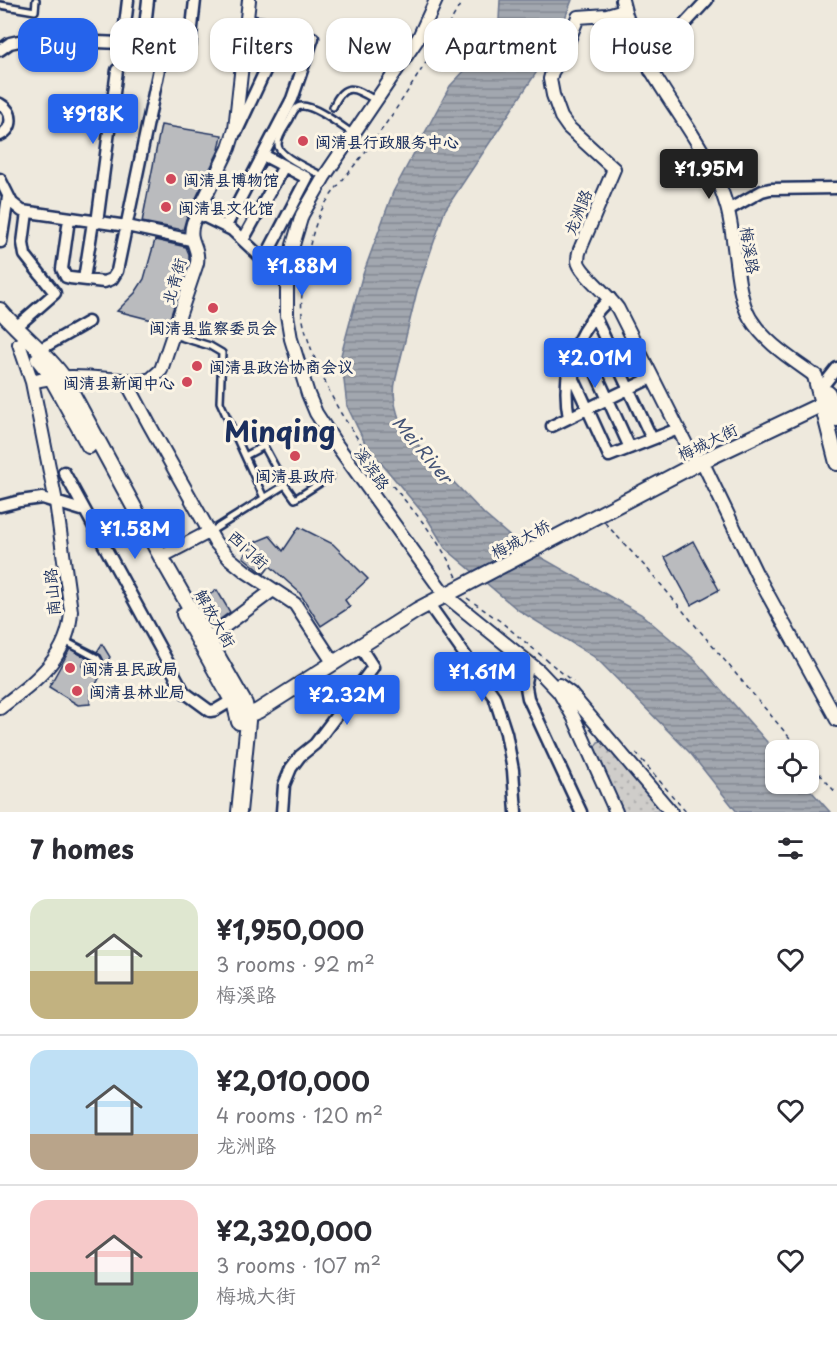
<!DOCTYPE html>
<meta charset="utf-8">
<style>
:root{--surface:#fff;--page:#f7f7f7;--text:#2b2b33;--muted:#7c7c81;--line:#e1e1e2;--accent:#2563eb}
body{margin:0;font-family:"Playpen Sans","LXGW WenKai TC",sans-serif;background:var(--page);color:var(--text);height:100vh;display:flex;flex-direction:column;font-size:22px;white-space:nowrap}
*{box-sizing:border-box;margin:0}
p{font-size:20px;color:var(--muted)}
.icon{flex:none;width:33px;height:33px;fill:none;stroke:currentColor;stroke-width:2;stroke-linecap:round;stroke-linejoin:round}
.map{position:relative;height:812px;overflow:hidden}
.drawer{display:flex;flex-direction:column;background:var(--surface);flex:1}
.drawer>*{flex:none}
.top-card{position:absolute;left:18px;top:18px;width:801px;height:54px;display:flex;gap:12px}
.controls{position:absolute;left:765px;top:740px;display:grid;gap:12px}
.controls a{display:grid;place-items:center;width:54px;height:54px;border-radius:12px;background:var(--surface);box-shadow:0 2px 4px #0004;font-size:30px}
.price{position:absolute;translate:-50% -51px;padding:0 14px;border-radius:6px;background:var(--accent);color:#fff;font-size:20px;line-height:39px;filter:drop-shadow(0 2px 3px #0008)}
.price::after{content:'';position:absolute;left:50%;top:36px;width:18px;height:14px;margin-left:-9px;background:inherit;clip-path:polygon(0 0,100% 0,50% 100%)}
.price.current{background:#222;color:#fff}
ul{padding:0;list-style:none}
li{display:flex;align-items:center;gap:18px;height:150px;padding:0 30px}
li+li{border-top:2px solid var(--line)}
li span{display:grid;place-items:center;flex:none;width:168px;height:120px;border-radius:18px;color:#555}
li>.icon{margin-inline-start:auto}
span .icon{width:72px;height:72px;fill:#fffc;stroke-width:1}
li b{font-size:26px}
h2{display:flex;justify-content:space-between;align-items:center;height:72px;padding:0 30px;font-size:26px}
.pill{padding:0 21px;border-radius:18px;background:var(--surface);box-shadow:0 2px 4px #0004;font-size:21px;line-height:54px}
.pill.current{background:var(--accent);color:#fff}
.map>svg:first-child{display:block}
</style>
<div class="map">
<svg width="837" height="812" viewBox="0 0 837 812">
<defs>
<pattern id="park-dots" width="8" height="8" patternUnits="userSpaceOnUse" patternTransform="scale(1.5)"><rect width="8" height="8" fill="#cfcdca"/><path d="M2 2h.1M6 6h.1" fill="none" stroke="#b1b0b0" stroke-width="1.8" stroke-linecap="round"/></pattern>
<pattern id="water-rules" width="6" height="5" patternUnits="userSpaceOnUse" patternTransform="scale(1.5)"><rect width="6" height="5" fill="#a2a7af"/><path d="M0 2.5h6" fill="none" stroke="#838892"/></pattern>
</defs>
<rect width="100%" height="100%" fill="#eee9dd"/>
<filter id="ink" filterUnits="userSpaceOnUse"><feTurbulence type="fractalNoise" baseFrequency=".0167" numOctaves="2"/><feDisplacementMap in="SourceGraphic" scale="12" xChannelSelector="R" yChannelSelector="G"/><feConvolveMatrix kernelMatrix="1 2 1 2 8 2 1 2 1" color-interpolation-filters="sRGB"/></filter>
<g filter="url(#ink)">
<path fill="url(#park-dots)" stroke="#757e94" stroke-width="1.5" d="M 602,741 L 606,742 L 666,812 L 623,812 L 594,748 L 598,742 Z"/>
<path fill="url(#water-rules)" stroke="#6c778f" stroke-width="1.5" d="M 500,0 L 572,0 L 562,26 L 550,52 L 445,210 L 417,291 L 396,378 C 391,399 396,417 408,434 L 485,515 L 521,546 L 641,614 L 693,658 L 775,751 L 776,783 L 804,783 L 830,812 L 737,812 L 691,754 L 602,664 L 593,656 L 518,610 L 445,548 L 427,518 L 366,445 L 347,406 L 341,355 L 362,277 L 393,192 L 450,86 L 487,47 L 495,34 L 499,20 Z"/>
<path fill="#babbbe" stroke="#1b2f5e" stroke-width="1.5" d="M 161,125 L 222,135 L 219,150 L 186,219 L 183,230 L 142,222 Z
M 155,240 L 186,247 L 189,254 L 189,261 L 168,324 L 117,311 L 135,293 L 144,279 Z
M 299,527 L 333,544 L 368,579 L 345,600 L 350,607 L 321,626 L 299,592 L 270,566 L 264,574 L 243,557 L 255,542 L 270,536 L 283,551 Z
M 693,541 L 719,590 L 691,605 L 665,557 Z
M 217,590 L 230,612 L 211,626 L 197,602 Z
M 73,640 L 97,652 L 102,644 L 110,657 L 90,696 L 90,704 L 78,705 L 49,687 L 70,649 L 94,662 L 84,661 L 82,666 L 85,669 L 96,674 L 101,671 L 104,661 L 101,655 Z"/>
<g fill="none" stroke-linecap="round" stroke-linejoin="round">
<defs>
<path id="service" d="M 0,5 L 35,11 L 36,0
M 248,19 L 282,23
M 333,107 C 344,81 355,88 375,100
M 323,176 C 313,171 277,156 278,144 C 278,136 286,126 290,119 C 293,113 295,106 302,106 C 316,106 341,126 352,133
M 174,335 L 210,346 L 222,353 L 220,402 L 264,498
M 245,456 L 264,446 L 285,485
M 210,532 L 285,485 L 295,499 L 331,476
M 65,641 L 97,658 L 99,661 L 96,669 L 87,665"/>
<path id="minor" d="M 123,42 L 128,0
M 143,44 L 148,0
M 0,50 L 10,43 L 28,39 L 190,46 L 195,0
M 650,71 L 663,62 L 681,28 L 707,0
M 0,104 C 14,112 14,128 0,135
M 237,131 L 278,43
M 0,179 L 12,203 L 22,211 L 127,226 L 191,240
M 728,210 L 762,191 L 770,189 L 837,188
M 197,213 L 232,230 L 264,260 L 307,178 L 263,155
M 69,219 L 62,269 L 66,277 L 70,278 L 104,282 L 112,279 L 117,271 L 164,45
M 97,223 L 117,70
M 226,226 L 292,99 L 313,38
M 243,240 L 284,166
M 1,242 L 8,197
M 84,279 L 93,222
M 594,315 L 652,439
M 15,328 L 55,293 L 25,255 L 23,243 L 27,212
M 580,338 L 630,448
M 39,350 L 88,322
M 568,366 L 609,456 L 678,429
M 818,392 L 837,368
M 569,418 C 560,371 576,331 610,298
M 552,426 L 651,378
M 64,472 L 184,692 L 210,711 L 216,710 L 226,704
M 0,506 L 20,501 L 42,498 L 85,511
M 428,603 L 494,696 L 506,733 L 513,770 L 516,812
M 529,663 L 525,682 L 528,698 L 581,812
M 282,812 L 284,785 L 291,768 L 300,756 L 315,744 L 373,667 L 359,645"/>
<path id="tertiary" d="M 436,0 L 419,37 L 324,177 L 302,215 L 293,245 L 287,288 L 287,315 L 291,339 L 308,394 L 316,413 L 336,444 L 445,595 L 539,671 L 559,692 L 574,718 L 616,812
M 622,0 C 639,78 705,131 727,207 C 736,238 735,293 750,318 C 765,343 792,359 815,376
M 624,10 L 607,15 L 578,17 L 563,55 L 552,72 L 550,79 L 553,95 L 561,117 L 568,127 L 614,169 L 581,247 C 579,251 578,256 578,261 C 579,272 610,296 618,309 L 696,464
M 126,381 L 149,424 L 215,542 L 229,558 L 245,571 L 295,604 L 333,662
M 32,382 C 67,372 107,380 143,381 L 151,379 L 161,370 L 197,263 C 200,246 187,242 193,223 L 229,148 L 235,129 L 249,0
M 702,461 L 756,573 L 837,720
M 161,557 L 209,532
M 209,638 L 273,590
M 559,685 L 570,693 L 671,812
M 0,708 C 34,682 69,658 71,611 L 56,502 L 32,382 L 19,344"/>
<path id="secondary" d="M 0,310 C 20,334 46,352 64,378 L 161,557 L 245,704 L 248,721 L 239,812
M 38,359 L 47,370 L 89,446
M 815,376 L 837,463
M 828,393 L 837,419
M 184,614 L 235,706 L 239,722
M 239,715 L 248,715 L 258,711 L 417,610 L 696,464 L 831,400"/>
</defs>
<use href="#service" stroke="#1b2f5e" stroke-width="10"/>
<use href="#minor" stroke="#1b2f5e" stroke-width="15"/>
<use href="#tertiary" stroke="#1b2f5e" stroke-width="16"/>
<use href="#secondary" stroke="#1b2f5e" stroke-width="18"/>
<path stroke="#1b2f5e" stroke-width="1.5" stroke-dasharray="4.5 4.5" stroke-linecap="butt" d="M 605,523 L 652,574 L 800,750
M 457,577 C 435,530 405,503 375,464 C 363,448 353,431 342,415 C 328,392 305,341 302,314 C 299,289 311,225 325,204 C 340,181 359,161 375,139 C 406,96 433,52 460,5 L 461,0
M 467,598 L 500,621 L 573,682
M 636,753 L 686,812
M 808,760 L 837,794"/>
<use href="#service" stroke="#fcf5e5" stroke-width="5"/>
<use href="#minor" stroke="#fcf5e5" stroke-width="10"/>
<use href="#tertiary" stroke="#fcf5e5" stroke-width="12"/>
<use href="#secondary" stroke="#fcf5e5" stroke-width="14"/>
</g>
</g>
<g fill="#d1495b" stroke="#fcf5e5" stroke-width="2">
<circle cx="303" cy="141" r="6"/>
<circle cx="171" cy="179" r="6"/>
<circle cx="166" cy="207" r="6"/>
<circle cx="213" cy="308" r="6"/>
<circle cx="197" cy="366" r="6"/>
<circle cx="187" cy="382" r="6"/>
<circle cx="295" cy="456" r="6"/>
<circle cx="70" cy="668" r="6"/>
<circle cx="77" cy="691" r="6"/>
</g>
<g text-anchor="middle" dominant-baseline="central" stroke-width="6" stroke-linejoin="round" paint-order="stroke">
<g font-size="16" font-weight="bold" fill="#1b2f5e" stroke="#fcf5e5" text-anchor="start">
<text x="315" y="141">闽清县行政服务中心</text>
<text x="183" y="179">闽清县博物馆</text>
<text x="178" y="207">闽清县文化馆</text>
<text x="213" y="327" text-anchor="middle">闽清县监察委员会</text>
<text x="209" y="366">闽清县政治协商会议</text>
<text x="175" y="382" text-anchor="end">闽清县新闻中心</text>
<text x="295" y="475" text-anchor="middle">闽清县政府</text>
<text x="82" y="668">闽清县民政局</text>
<text x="89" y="691">闽清县林业局</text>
</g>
<g font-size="16" fill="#1b2f5e" stroke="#fcf5e5">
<text transform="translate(577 212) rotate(-68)">龙洲路</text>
<text transform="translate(751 250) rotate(81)">梅溪路</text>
<text transform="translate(173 281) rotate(-74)">北青街</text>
<text transform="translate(707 441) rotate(-26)">梅城大街</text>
<text transform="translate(373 468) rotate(55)">溪滨路</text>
<text transform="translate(520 538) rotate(-28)">梅城大桥</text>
<text transform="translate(249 549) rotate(43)">西门街</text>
<text transform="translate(51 592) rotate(-95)">南山路</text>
<text transform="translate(216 618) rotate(60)">解放大街</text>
</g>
<g font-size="18" font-style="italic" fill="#445376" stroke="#fcf5e5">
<text transform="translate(423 449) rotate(50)">Mei River</text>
</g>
<g font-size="28" font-weight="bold" fill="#1b2f5e" stroke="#fcf5e5">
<text x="280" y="430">Minqing</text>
</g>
</g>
</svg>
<div class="controls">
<a><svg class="icon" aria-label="locate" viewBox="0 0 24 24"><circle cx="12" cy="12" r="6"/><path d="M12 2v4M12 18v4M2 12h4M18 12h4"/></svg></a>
</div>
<b class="price" style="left:93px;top:145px">¥918K</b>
<b class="price current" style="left:709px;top:200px">¥1.95M</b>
<b class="price" style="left:302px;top:297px">¥1.88M</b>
<b class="price" style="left:595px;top:389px">¥2.01M</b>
<b class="price" style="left:135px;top:560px">¥1.58M</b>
<b class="price" style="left:482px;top:703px">¥1.61M</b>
<b class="price" style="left:347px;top:726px">¥2.32M</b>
<div class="top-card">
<a class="pill current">Buy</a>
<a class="pill">Rent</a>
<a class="pill">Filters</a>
<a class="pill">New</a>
<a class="pill">Apartment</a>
<a class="pill">House</a>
</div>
</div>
<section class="drawer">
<h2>7 homes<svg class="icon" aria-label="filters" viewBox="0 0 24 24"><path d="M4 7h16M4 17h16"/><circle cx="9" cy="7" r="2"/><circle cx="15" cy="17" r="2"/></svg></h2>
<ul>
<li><span style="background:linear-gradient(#dfe7d0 60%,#c2b280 0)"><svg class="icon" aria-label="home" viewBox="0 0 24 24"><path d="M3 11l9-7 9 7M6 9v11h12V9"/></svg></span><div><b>¥1,950,000</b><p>3 rooms · 92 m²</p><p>梅溪路</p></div><svg class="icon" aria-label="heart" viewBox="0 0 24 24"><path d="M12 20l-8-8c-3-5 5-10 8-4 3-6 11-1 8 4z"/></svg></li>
<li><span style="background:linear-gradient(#bfe0f5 70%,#b9a48a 0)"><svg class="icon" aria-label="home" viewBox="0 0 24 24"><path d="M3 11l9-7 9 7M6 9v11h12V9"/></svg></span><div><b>¥2,010,000</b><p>4 rooms · 120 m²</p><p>龙洲路</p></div><svg class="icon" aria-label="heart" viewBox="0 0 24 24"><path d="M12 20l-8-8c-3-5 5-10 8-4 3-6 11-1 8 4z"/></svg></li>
<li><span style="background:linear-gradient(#f6c9c9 60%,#7fa58c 0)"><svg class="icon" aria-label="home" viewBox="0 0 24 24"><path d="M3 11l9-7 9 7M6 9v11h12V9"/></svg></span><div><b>¥2,320,000</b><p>3 rooms · 107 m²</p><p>梅城大街</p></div><svg class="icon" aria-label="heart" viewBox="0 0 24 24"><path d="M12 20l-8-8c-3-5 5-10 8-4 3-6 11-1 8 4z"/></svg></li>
</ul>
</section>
